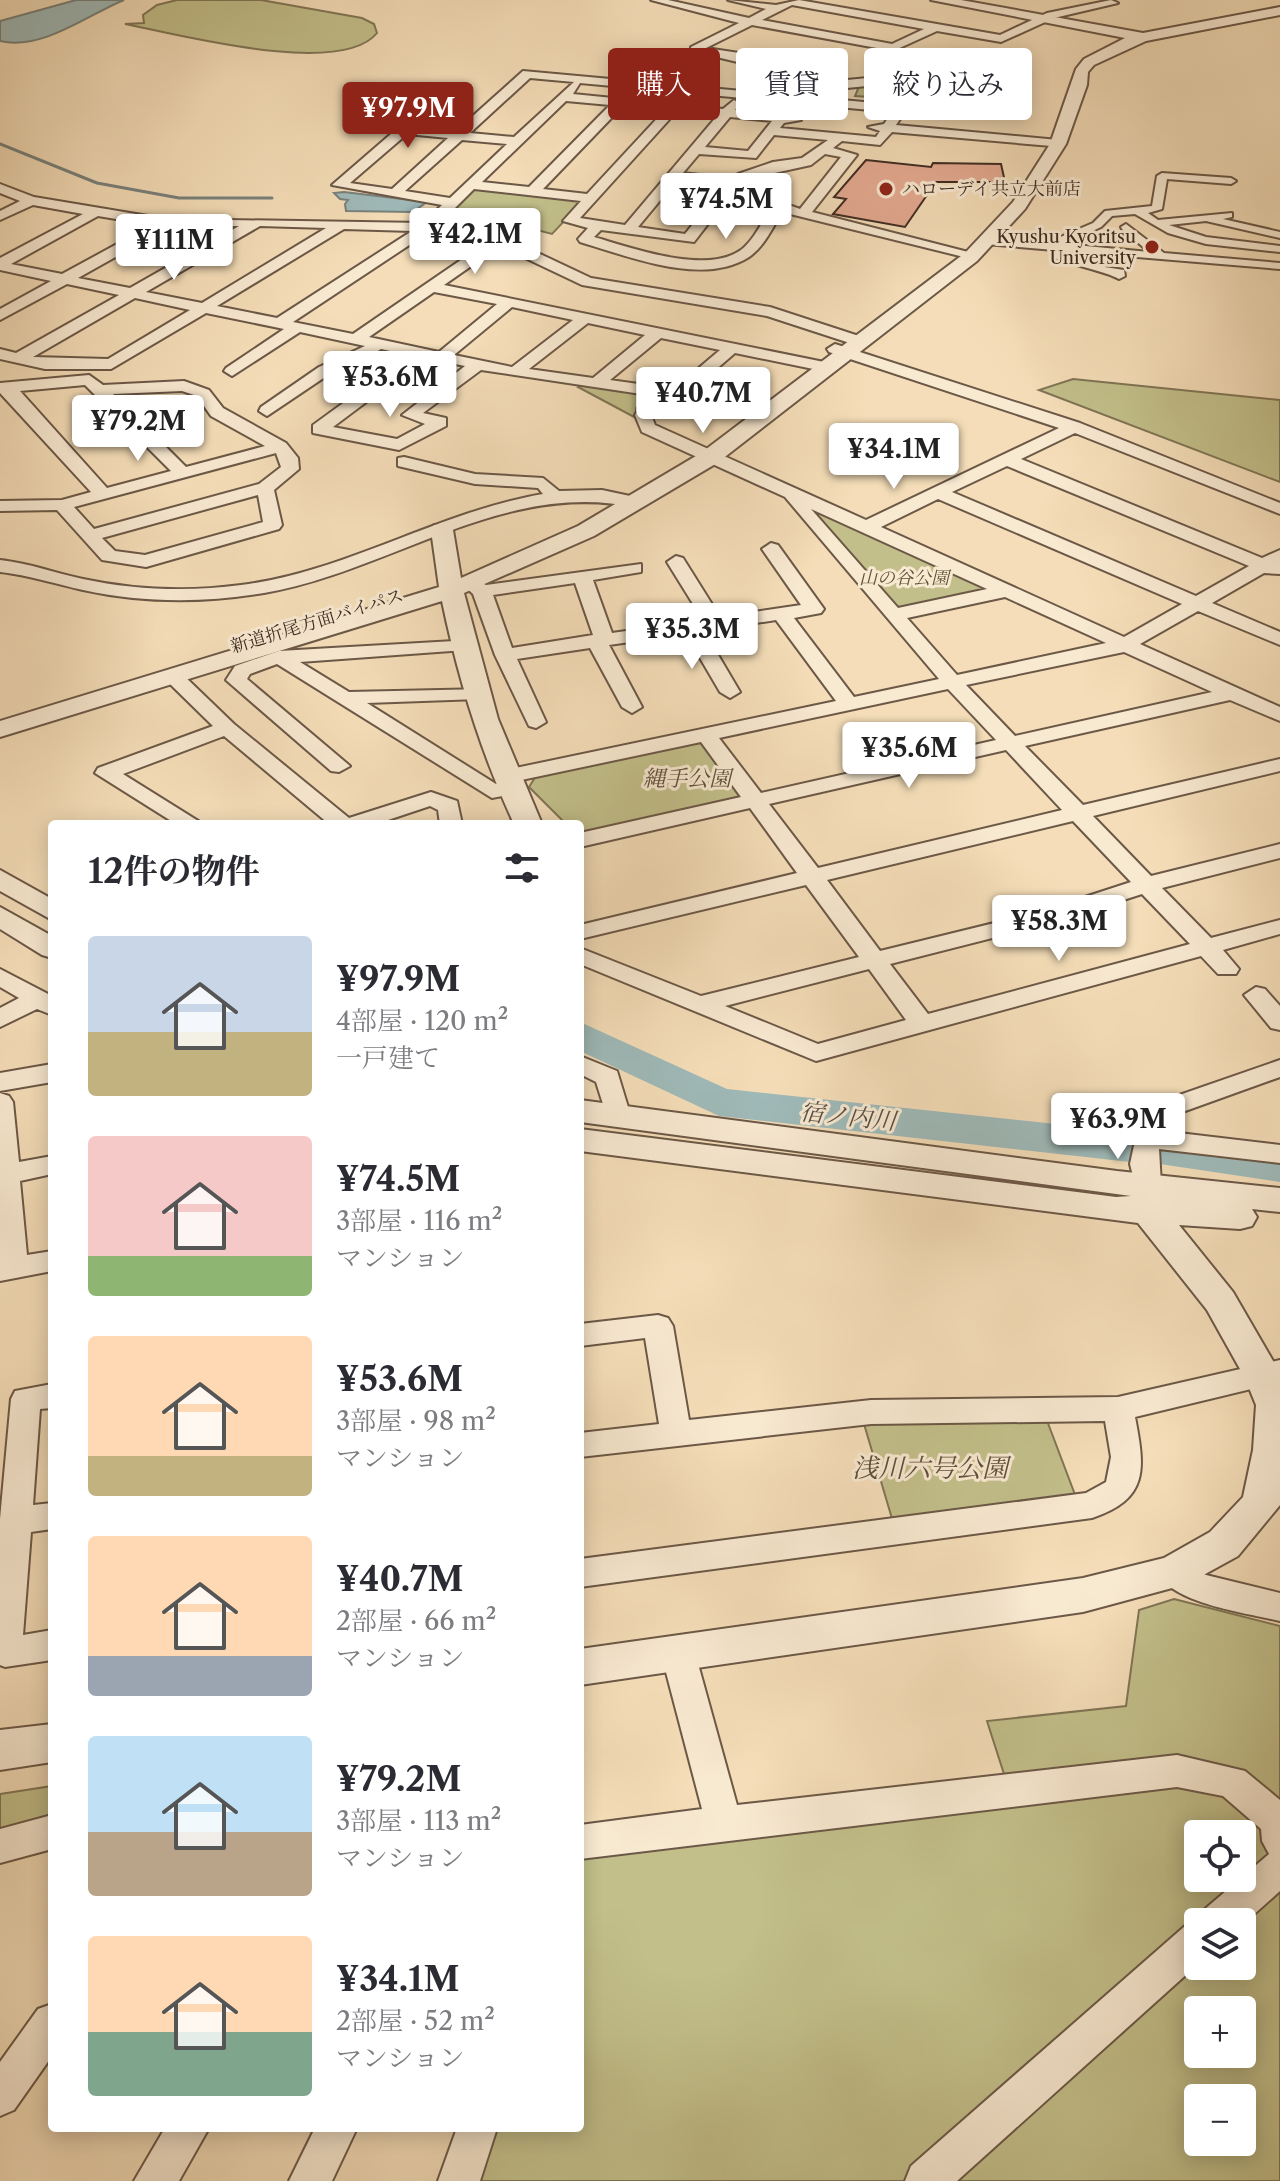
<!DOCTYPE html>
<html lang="ja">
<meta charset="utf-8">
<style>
:root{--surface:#fff;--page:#f2f2f3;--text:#2b2b33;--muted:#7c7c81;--accent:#8f2418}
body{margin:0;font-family:"Libre Caslon Text","Noto Serif JP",serif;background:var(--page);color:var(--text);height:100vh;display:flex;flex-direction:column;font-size:30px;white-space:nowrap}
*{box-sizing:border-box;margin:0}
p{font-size:26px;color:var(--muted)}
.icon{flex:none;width:44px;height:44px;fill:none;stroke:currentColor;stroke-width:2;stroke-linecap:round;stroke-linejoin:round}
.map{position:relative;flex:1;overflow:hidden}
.panel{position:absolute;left:48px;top:820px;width:536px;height:1312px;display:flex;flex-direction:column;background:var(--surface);border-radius:8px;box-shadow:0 4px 20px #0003}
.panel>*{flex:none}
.top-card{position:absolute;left:608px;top:48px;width:552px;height:72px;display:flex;gap:16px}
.buttons{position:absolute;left:1184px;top:1820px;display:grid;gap:16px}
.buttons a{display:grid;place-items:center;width:72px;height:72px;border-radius:8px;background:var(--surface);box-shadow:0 4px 20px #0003;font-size:40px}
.price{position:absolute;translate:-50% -68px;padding:0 18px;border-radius:8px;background:#fff;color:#222;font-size:26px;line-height:52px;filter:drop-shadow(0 2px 4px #0008)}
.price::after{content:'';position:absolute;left:50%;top:48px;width:24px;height:18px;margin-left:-12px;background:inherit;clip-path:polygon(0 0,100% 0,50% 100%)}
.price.on{background:var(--accent);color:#fff}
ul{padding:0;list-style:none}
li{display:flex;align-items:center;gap:24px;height:200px;padding:0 40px}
li span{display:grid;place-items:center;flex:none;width:224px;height:160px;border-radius:8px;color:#555}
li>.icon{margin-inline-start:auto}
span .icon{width:96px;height:96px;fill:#fffc;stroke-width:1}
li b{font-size:34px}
h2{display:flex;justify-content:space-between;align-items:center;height:96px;padding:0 40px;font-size:34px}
.pill{padding:0 28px;border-radius:8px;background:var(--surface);box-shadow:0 4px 20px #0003;font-size:28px;line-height:72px}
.pill.on{background:var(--accent);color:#fff}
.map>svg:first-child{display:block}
</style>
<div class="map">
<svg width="1280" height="2181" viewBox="0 0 1280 2181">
<rect width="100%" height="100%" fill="#f4ddb8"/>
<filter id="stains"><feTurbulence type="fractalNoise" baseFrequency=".0025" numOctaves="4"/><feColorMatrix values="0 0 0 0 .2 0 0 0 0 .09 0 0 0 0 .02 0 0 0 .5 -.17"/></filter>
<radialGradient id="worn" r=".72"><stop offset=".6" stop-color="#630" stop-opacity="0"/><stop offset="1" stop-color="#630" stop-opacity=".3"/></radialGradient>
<path fill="#c2bf8a" stroke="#807556" stroke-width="2" fill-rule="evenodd" d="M 177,0 L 261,0 L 362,18 L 374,24 L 377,33 C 341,78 176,34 125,24 L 144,23 L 143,15 L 157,5 Z
M 907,80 L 913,83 L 902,99 L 855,96 L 860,84 Z
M 475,188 L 585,199 L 552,234 L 506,222 L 489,235 L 434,225 Z
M 1073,379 L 1280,400 L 1280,482 L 1039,390 Z
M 582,384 L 653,393 L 636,408 L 636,418 L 578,387 Z
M 816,511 L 989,590 L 896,609 L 810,513 Z
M 698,742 L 702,743 L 744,797 L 580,835 L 580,824 L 566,824 L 529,787 L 536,776 Z
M 1046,1418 L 1077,1500 L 893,1522 L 864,1424 Z
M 1174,1599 L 1280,1626 L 1280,2181 L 474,2181 L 490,2128 L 580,2128 L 580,1854 L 1012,1799 L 987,1721 L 1126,1706 L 1139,1610 ZM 1198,1834 L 1242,1834 L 1242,1878 L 1198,1878 ZM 1198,1922 L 1242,1922 L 1242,1966 L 1198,1966 ZM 1198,2010 L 1242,2010 L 1242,2054 L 1198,2054 ZM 1198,2098 L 1242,2098 L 1242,2142 L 1198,2142 Z
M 52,1786 L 52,1819 L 0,1832 L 0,1794 Z"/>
<path fill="#9fbab9" stroke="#78817c" stroke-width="2" d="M 76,0 L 124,0 C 87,15 42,51 0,41 L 0,21 Z
M 344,192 L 427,202 L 413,212 L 346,211 L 345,204 L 348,200 L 340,199 L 334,193 Z"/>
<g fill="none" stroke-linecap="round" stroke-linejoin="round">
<path stroke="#78817c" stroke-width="3" d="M 0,144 L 97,183 L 179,198 L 272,198"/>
<path fill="#9fbab9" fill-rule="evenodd" d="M 580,1022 L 727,1089 L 1130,1132 L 1145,1136 L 1152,1147 L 1145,1158 L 1130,1162 L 719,1116 L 580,1051 Z
M 1175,1138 L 1280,1152 L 1280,1182 L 1160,1164 L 1153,1153 L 1160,1142 Z"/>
</g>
<path fill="#e4a991" stroke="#3e2b21" stroke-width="2" d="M 866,160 L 931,167 L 933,163 L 1001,164 L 1005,182 L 936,182 L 905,227 L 833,214 L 846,199 L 834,197 Z"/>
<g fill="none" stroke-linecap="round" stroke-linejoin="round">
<defs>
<path id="pedestrian" d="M 1162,173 L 1231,178 L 1236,181 L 1231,184 L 1167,179 L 1162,209 L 1148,213 L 1158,220 L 1232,213 L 1232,217 L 1223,219 L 1280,232 L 1280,238 L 1206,221 L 1169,225 L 1206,237 L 1280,246 L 1280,252 L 1206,244 L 1168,233 L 1135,214 L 1112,216 L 1101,227 L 1065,244 L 1149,252 L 1122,229 L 1121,227 L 1126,224 L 1164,253 L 1280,263 L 1280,269 L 1065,251 L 1065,254 L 1092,265 L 1124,270 L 1125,276 L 1119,279 C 1105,271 1075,266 1055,258 L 1054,250 L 986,244 L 981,241 L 986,238 L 1054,243 L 1056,239 L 1093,223 L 1105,211 L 1152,206 L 1157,176 Z"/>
<path id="minor" d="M 651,0 L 668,0 L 749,18 L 766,9 L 728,0 L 776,5 L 799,0 L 1000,35 L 1047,13 L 1111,0 L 1118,3 L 1054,18 L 1001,42 L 937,31 L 893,51 L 752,25 L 706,48 L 820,65 L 820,71 L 816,72 L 746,64 L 691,51 L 691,47 L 739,23 ZM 792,5 L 924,29 L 892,44 L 762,20 Z
M 956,57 L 966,59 L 948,89 L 921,88 L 896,125 L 1058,140 L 1064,144 L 1063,147 L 892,132 L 880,145 L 842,141 L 833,148 L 857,155 L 812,212 L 976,254 L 976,260 L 782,212 C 773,227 764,247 749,257 C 702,287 628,256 580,242 L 578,239 L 588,228 L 563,221 L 581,201 L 474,189 L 438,225 L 504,237 L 591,278 L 770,307 L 868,339 L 870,342 L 862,347 L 767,316 L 582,285 L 500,246 L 444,285 L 834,364 L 834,370 L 828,372 L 735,353 L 691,391 L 775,403 L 783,408 L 781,412 L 665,398 L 655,405 L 651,415 L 655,425 L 866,520 L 1059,428 L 829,352 L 827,349 L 835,344 L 1080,423 L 1280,503 L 1280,514 L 1075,433 L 1021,459 L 1262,558 L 1280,550 L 1280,574 L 1264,573 L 1212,603 L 1280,632 L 1280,645 L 1198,611 L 1140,644 L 1280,707 L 1280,721 L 1230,700 L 1025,746 L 1083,805 L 1280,759 L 1280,771 L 1093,816 L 1151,876 L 1280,844 L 1280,858 L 1162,888 L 1211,938 L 1280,920 L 1280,934 L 1223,950 L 1239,969 L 1236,974 L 1218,974 L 1201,956 L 816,1061 L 580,964 L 580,948 L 701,996 L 859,957 L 806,885 L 580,939 L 580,925 L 797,873 L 750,808 L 580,847 L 580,833 L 741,797 L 701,742 L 512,782 L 520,788 L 517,793 L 492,798 L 277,664 L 250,674 L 247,679 L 350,766 L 339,772 L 331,771 L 226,680 L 235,666 L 279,651 L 472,640 L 475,644 L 465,650 L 300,662 L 349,692 L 486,689 L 489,693 L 486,697 L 479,699 L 367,703 L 496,784 L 502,783 L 495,777 L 498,772 L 506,770 L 836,701 L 776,620 L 704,631 L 740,692 L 730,698 L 720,692 L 686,634 L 609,645 L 642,707 L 632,713 L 622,707 L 590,648 L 517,659 L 546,722 L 536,728 L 529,726 L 495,655 L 473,594 L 460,582 L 469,576 L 486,585 L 641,564 L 641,572 L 593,580 L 612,633 L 703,620 L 667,562 L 676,556 L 683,558 L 720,617 L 801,605 L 762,549 L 771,543 L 778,545 L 824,609 L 821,613 L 794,618 L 854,697 L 939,679 L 785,497 L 642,432 L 635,415 L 648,395 L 481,370 L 423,413 L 446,418 L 446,426 L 399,450 L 313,433 L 313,425 L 409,355 L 381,349 L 357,364 L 331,373 L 267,416 L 259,411 L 261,407 L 319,367 L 365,346 L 300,332 L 232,376 L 224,371 L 226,368 L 284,329 L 206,313 L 111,369 L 45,369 L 0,359 L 0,349 L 16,353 L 119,295 L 67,284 L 0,320 L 0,309 L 51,281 L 0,270 L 0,258 L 83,214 L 33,205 L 0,220 L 0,211 L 20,201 L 0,193 L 0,184 L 34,197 L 166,219 L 423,223 L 442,205 L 332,185 L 399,127 L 456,131 L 523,71 L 897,105 L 911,85 L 907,82 L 847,88 L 783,86 L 777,82 L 783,78 L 847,80 L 909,74 L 921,81 L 940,82 ZM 530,78 L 574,82 L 514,137 L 470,133 ZM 580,83 L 892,112 L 884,124 L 868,127 L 880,131 L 876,137 L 780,128 L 784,123 L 801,120 L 795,116 L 735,110 L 740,104 L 734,100 L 723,109 L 573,94 ZM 566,101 L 610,105 L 529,187 L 482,182 ZM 622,107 L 664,111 L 587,194 L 543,189 ZM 676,112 L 717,116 L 625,225 L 580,218 ZM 730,117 L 772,121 L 748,151 L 705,147 ZM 407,134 L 448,138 L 392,189 L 350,183 ZM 774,135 L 828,140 L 802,158 L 773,162 L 738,174 L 738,180 L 772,190 L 777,189 L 777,183 L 756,177 L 811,165 L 825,154 L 841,157 L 800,209 L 708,176 L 683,173 L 699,154 L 756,158 ZM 462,140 L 507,144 L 450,198 L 405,191 ZM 677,180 L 720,190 L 685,234 L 638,227 ZM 731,194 L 770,209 C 762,222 754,240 741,250 C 706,275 632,248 594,237 L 601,230 L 694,242 ZM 98,216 L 152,225 L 62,274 L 11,264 ZM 239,226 L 130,288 L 78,278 L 169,227 ZM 260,226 L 326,228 L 202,303 L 146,292 ZM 344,229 L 412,231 L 277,318 L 217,306 ZM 429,232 L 487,242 L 353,334 L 293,322 ZM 434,292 L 497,304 L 439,352 L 369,337 ZM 135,298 L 190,310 L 108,359 L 33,357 ZM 512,307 L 573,320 L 512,367 L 454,355 ZM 588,323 L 645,335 L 593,378 L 529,369 ZM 661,338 L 720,350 L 674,389 L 610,380 ZM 425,358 L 465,366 L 402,415 L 425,424 L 397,439 L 333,427 ZM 1007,466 L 1249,566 L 1196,596 L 952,492 ZM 938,499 L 1182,604 L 1124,637 L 881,527 ZM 811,509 L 987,589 L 898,608 ZM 575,583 L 593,635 L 512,648 L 493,595 ZM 1005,597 L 1106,643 L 957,675 L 907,618 ZM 1124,652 L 1212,692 L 1015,736 L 966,685 ZM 948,689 L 996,740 L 761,793 L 719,738 ZM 1006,750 L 1062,810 L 818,868 L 769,804 ZM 1073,821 L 1131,882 L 1039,912 L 880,951 L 827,880 ZM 1142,894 L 1190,944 L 928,1014 L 890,964 L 1055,922 ZM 869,969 L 906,1020 L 818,1044 L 725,1006 Z
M 89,375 L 103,385 L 184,381 L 209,390 L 223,408 L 286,443 L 298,458 L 299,469 L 274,490 L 282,525 L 279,529 L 146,567 L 102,560 L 57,510 L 0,511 L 0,501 L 62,500 L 91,492 L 0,393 L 0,383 ZM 85,385 L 171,471 L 107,488 L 20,391 ZM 182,391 L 197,396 L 211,416 L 265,446 L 186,467 L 113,394 ZM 276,453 L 281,467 L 259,484 L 94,529 L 74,507 ZM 258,495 L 263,522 L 145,555 L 115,551 L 102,538 Z
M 404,457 L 475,474 L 543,478 L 559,491 L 602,490 L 644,499 L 647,503 L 638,508 C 505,478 392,571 264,593 C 205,603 142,603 83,590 C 55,584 29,575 0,572 L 0,560 C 29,563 55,573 83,579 C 134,590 189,592 241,585 C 346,572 438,512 543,494 L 538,488 L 475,484 L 398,466 L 398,458 Z
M 174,671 L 181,673 L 234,724 L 349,818 L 431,792 L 457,801 L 462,824 L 440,824 L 438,810 L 430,806 L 376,824 L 329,824 L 224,736 L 123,774 L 203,824 L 176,824 L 95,773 L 98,768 L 213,726 L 167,681 L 164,677 L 167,673 Z
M 0,969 L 52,996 L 52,1015 L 37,1009 L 0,1027 L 0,1008 L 19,998 L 0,987 Z
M 1256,987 L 1265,989 L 1280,1006 L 1280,1030 L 1271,1028 L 1244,995 Z
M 580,1056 L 617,1071 L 631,1117 L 627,1123 L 609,1123 L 596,1082 L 580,1074 Z
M 1280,1060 L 1280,1077 L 1163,1119 L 1162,1131 L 1280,1145 L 1280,1163 L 1159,1149 L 1161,1185 L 1157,1192 L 1147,1195 L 1137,1192 L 1130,1164 L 1142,1108 Z
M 52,1064 L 52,1082 L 0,1091 L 0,1073 Z
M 0,1093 L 9,1096 L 13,1102 L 19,1162 L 52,1156 L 52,1174 L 20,1181 L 27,1255 L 52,1251 L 52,1271 L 0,1281 Z
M 658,1315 L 668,1318 L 673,1326 L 689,1420 L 871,1400 L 1118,1397 L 1280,1360 L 1280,1382 L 1135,1417 C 1145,1469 1149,1499 1092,1518 L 580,1587 L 580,1559 L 1086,1493 L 1106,1482 L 1111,1457 L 1105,1421 L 871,1424 L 580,1457 L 580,1433 L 659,1424 L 645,1338 L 580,1346 L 580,1324 Z
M 52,1384 L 52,1408 L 40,1409 L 33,1505 L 52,1503 L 52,1529 L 31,1532 L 23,1635 L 52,1630 L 52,1660 L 5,1667 L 0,1665 L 0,1519 L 11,1399 L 15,1391 Z
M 1173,1558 L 1206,1575 L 1280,1593 L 1280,1621 C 1247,1613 1173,1604 1157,1572 L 1161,1562 Z
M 678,1638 L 690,1643 L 695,1653 L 737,1805 L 1177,1755 L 1245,1771 L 1280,1800 L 1280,1891 L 1242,1925 L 1242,1922 L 1198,1922 L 1198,1964 L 957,2181 L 905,2181 L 911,2166 L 1185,1926 L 1200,1921 L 1205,1909 L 1269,1854 L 1262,1841 L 1261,1829 L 1223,1796 L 1177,1787 L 580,1859 L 580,1825 L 702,1809 L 661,1653 L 666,1643 Z
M 52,1815 L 52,1849 L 0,1863 L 0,1829 Z
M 52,2004 L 52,2056 L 14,2110 L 0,2116 L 0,2062 L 38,2009 Z
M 165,2128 L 209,2128 L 179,2181 L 134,2181 Z
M 315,2128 L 357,2128 L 332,2181 L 289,2181 Z
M 457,2128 L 497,2128 L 480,2181 L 438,2181 Z"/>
<path id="tertiary" d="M 931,0 L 961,0 L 1143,33 L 1280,7 L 1280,15 L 1146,41 L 1094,65 L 1088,72 L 1087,85 L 1066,144 L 1025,209 L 977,261 L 717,463 L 594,536 L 464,593 L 498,719 L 542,824 L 514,824 C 481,753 458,678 442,601 L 0,737 L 0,721 L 439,587 L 431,530 L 434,525 L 450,525 L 453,530 L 461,578 L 578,526 L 701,453 L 965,253 L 1013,202 L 1050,144 L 1076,69 L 1084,59 L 1125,38 Z
M 0,870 L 52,899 L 52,920 L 0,891 Z
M 0,907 L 52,936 L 52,958 L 42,955 L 0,929 Z
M 580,1100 L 1117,1171 L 1280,1188 L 1280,1212 L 1252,1209 L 1257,1217 L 1252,1226 L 1240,1229 L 1179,1225 L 1233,1292 L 1280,1373 L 1280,1505 L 1238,1556 L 1187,1584 L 1083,1612 L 580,1685 L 580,1649 L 1083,1578 L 1164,1558 L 1210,1532 L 1243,1497 L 1253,1450 L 1256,1405 L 1245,1378 L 1207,1310 L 1138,1223 L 580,1151 L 580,1129 L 1116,1197 L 1131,1196 L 580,1122 Z
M 52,1724 L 52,1762 L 0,1770 L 0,1730 Z"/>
</defs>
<use href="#pedestrian" stroke="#6c5847" stroke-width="4"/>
<use href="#minor" stroke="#6c5847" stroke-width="4"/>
<use href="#tertiary" stroke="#6c5847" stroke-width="4"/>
<use href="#pedestrian" fill="#f8e9d1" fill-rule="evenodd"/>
<use href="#minor" fill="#f8e9d1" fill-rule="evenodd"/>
<use href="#tertiary" fill="#f8e9d1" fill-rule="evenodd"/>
</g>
<g fill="#8f2418" stroke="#f8e9d1" stroke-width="3">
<circle cx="886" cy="189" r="8"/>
<circle cx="1152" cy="247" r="8"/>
</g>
<g text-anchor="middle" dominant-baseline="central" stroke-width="6" stroke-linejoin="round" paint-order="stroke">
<g font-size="18" fill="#3e2b21" stroke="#f8e9d1" text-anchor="start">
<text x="902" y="189">ハローデイ共立大前店</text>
<text x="1136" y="237" text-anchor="end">Kyushu Kyoritsu<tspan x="1136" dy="21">University</tspan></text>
</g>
<g font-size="18" font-style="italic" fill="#5f503b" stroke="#f8e9d1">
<text x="904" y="578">山の谷公園</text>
</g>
<g font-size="18" fill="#3e2b21" stroke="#f8e9d1">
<text transform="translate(317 621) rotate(-17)">新道折尾方面バイパス</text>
</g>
<g font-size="22" font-style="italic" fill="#5f503b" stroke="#f8e9d1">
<text x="687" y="778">縄手公園</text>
</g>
<g font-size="24" font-style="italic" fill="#564f47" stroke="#f8e9d1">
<text transform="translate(848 1116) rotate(6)">宿ノ内川</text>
</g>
<g font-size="26" font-style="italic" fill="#5f503b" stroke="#f8e9d1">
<text x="930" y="1468">浅川六号公園</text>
</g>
</g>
<rect width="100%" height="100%" filter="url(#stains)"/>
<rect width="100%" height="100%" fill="url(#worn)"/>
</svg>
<div class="buttons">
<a><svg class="icon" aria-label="locate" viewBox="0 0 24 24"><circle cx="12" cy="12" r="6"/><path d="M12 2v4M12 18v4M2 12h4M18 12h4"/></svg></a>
<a><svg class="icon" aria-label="layers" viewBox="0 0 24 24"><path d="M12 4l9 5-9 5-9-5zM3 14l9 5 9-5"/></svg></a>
<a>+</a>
<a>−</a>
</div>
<b class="price on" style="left:408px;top:150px">¥97.9M</b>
<b class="price" style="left:726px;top:241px">¥74.5M</b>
<b class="price" style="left:475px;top:276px">¥42.1M</b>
<b class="price" style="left:174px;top:282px">¥111M</b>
<b class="price" style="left:390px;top:419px">¥53.6M</b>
<b class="price" style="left:703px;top:435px">¥40.7M</b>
<b class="price" style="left:138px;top:463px">¥79.2M</b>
<b class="price" style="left:894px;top:491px">¥34.1M</b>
<b class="price" style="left:692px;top:671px">¥35.3M</b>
<b class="price" style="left:909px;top:790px">¥35.6M</b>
<b class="price" style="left:1059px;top:963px">¥58.3M</b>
<b class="price" style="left:1118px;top:1161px">¥63.9M</b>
<div class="top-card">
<a class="pill on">購入</a>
<a class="pill">賃貸</a>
<a class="pill">絞り込み</a>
</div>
<section class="panel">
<h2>12件の物件<svg class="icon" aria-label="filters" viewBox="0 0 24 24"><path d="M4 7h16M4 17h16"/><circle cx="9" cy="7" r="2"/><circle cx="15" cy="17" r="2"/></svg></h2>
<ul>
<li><span style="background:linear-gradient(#c9d6e8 60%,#c2b280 0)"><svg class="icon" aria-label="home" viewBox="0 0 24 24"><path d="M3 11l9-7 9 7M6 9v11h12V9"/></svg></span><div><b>¥97.9M</b><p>4部屋 · 120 m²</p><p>一戸建て</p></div></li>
<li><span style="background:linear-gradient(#f6c9c9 75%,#8fb573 0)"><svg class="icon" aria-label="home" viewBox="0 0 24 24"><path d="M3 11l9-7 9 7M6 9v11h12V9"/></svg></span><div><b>¥74.5M</b><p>3部屋 · 116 m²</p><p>マンション</p></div></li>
<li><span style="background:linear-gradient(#ffd9b3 75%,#c2b280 0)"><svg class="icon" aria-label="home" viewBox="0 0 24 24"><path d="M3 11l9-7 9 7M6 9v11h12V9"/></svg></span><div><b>¥53.6M</b><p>3部屋 · 98 m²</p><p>マンション</p></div></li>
<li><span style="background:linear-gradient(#ffd9b3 75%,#9aa5b1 0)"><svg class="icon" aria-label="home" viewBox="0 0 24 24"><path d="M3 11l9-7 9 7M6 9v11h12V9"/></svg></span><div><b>¥40.7M</b><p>2部屋 · 66 m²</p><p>マンション</p></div></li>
<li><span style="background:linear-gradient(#bfe0f5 60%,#b9a48a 0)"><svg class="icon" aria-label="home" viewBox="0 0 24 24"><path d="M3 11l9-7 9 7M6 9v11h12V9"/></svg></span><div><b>¥79.2M</b><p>3部屋 · 113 m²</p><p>マンション</p></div></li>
<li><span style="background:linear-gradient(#ffd9b3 60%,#7fa58c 0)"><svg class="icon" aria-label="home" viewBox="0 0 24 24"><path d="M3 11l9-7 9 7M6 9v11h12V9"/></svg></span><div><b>¥34.1M</b><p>2部屋 · 52 m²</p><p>マンション</p></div></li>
</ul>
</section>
</div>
